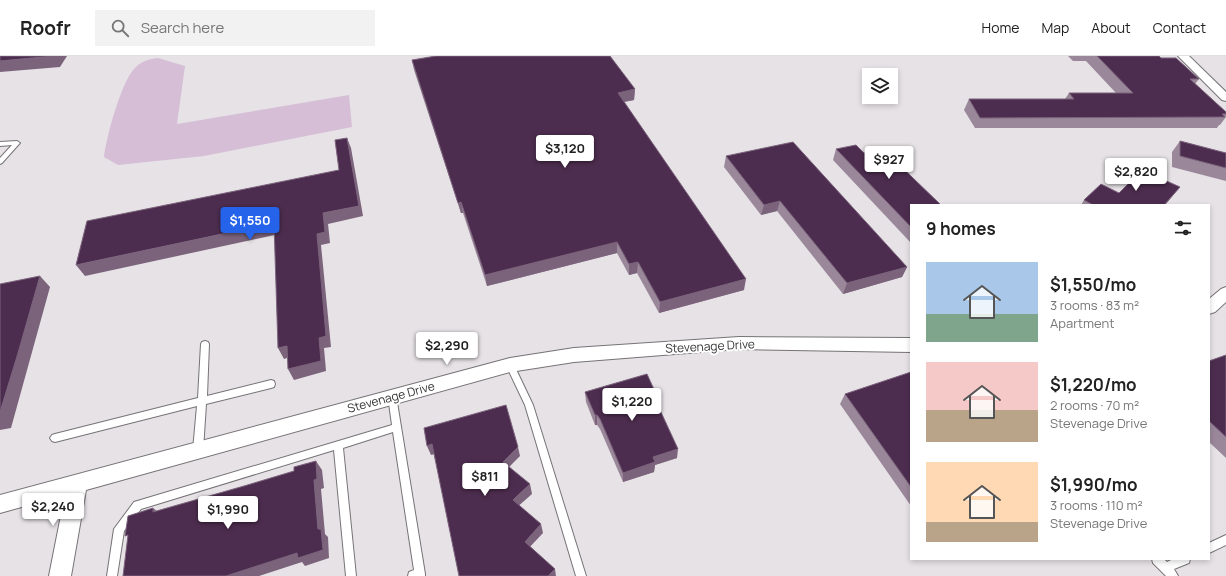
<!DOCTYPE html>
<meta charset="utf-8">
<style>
:root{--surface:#fff;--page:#f2f2f2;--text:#222;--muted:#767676;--line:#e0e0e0;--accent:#2563eb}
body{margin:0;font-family:Manrope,sans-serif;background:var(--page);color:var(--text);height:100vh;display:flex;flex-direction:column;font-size:15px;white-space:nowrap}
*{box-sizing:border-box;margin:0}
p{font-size:13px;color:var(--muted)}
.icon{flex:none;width:22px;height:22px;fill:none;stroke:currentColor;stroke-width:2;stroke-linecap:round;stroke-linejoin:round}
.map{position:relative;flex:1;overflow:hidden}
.sheet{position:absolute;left:910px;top:148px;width:300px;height:356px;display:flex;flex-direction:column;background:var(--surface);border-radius:0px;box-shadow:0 2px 6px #0003}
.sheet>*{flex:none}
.fabs{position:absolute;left:862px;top:12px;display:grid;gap:8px}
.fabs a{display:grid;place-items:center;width:36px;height:36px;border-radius:0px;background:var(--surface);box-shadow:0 2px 6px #0003;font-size:20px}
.price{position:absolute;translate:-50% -34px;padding:0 9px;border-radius:4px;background:#fff;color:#222;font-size:13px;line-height:26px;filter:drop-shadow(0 1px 2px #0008)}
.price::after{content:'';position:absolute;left:50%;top:24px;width:12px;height:9px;margin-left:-6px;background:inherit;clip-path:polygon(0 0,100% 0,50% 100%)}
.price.active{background:var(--accent);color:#fff}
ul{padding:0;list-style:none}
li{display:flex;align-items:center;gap:12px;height:100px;padding:0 16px}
li span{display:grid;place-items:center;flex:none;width:112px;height:80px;border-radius:0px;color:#555}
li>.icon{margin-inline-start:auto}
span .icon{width:48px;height:48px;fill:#fffc;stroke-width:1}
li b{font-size:17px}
h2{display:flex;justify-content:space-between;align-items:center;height:48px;padding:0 16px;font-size:17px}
header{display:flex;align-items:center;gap:24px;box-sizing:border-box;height:56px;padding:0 20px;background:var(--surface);border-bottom:1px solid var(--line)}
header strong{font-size:19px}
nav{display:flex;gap:22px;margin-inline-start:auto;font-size:14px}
.search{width:280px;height:36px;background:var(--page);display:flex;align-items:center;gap:10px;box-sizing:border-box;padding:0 14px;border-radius:0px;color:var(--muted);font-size:15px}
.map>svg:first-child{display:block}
</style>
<header>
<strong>Roofr</strong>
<div class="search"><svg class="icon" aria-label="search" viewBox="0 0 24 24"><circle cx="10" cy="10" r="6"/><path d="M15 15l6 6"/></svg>Search here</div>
<nav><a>Home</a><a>Map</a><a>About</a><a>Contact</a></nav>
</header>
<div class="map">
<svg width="1226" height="520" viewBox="0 0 1226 520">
<rect width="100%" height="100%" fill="#e6e2e6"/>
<path fill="#d6bed7" d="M 158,2 L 185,10 L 177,68 L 349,39 L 352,71 L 204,100 L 118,109 L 104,101 C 106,82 121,27 134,13 C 141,5 149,3 158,2 Z"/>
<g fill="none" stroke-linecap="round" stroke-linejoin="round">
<defs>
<path id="lane" d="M 17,85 L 20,87 L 19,88 L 2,107 L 0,108 L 0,102 L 12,89 L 0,90 L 0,86 Z
M 205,285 L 208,286 L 209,288 L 207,340 L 271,324 L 274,325 L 275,328 L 274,331 L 271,332 L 206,348 L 203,394 L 201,397 L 198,398 L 195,397 L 193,394 L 197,350 L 55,386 L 52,385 L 50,382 L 52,379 L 55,378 L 198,342 L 201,288 L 202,286 Z
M 510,306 L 513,307 L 533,349 L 586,520 L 576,520 L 525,349 L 506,309 L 507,307 Z
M 392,336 L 395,337 L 396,340 L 425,518 L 425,520 L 408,520 L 409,516 L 414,514 L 393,376 L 343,392 L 356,520 L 346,520 L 334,394 L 141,453 L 124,475 L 117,520 L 107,520 L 114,473 L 134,446 L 392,369 L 388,340 L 389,337 Z
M 1226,479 L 1226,489 L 1209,497 L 1209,487 Z
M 1152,503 L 1164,503 L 1167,506 L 1173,503 L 1190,503 L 1189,507 L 1174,513 L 1178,520 L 1166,520 L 1153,507 Z"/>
<path id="street" d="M 1178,0 L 1189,0 L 1226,36 L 1226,45 L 1222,44 Z
M 1226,231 L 1226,246 L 1215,256 L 1209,258 L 1209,243 L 1221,233 Z
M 739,281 L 911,282 L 911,296 L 739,293 L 574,306 L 510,316 L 86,434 L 71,520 L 49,520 L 65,439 L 0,457 L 0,439 L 510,302 L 574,292 Z"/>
</defs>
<use href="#lane" stroke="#767376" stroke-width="2"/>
<use href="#street" stroke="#767376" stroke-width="2"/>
<use href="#lane" fill="#fff" fill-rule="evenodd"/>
<use href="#street" fill="#fff" fill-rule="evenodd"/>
</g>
<path fill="#9a889a" d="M 1068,0 L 1159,0 L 1161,2 L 1199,23 L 1195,28 L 1226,56 L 1226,61 L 1220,69 L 1219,69 L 1217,72 L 975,72 L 964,54 L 969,43 L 1065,43 L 1069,37 L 1116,37 L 1086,5 L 1073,5 Z
M 412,4 L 635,33 L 634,44 L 624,46 L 744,234 L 659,257 L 637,217 L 629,219 L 617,197 L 487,230 L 463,157 L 461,157 L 414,14 Z
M 1180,85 L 1226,97 L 1226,125 L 1172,111 L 1172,96 Z
M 836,93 L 864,97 L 911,149 L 911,187 L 833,104 Z
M 726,100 L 907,211 L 902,221 L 843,238 L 777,155 L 761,159 L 724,111 Z
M 1180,131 L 1165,149 L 1081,149 L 1084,144 L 1119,137 Z
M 1226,299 L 1226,402 L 1209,386 L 1209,305 Z
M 911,316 L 911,450 L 840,348 L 845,338 Z
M 585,336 L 657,340 L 657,348 L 677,402 L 655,409 L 654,416 L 623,426 L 600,373 L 597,369 L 595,369 L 586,346 Z"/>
<path fill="#7b637c" d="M 54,0 L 67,0 L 60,11 L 0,16 L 0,5 Z
M 635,33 L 634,44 L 618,47 L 618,37 Z
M 347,82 L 351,92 L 363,160 L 328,168 L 330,187 L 321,189 L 331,291 L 324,292 L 326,315 L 294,324 L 288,313 L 319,282 L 317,178 L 323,157 L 359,150 Z
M 1180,131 L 1165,149 L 1164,149 Z
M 780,145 L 777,155 L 761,159 L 764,149 Z
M 461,146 L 463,157 L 461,157 L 458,147 Z
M 274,167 L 279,178 L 85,220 L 76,209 Z
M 617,186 L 617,197 L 487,230 L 485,219 Z
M 638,206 L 637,217 L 629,219 L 629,208 Z
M 907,211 L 902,221 L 843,238 L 847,227 Z
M 40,220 L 50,231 L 11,372 L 0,374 L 0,356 Z
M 746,223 L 744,234 L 659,257 L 660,246 Z
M 287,290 L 293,300 L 284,303 L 278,292 Z
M 657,340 L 656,350 L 654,341 Z
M 595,359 L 597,359 L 597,369 L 595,369 Z
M 432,388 L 435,398 L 431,399 L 427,390 Z
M 518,391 L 520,400 L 505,415 L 503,406 Z
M 678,393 L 677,402 L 655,409 L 654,416 L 623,426 L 623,417 L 653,401 Z
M 316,405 L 322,414 L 324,432 L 321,433 L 325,478 L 328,481 L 329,502 L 305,510 L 302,506 L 259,520 L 226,520 L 318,473 L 314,424 Z
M 530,428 L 532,438 L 515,453 L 513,444 Z
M 153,452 L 164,461 L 153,456 Z
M 541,468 L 543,477 L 527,494 L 525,486 Z
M 555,513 L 556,520 L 548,520 Z"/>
<path fill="#4d2d4f" stroke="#7b637c" d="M 0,0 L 54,0 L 0,5 Z
M 436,0 L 610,0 L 635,33 L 618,37 L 746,223 L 660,246 L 638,206 L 629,208 L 617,186 L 485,219 L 461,146 L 458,147 L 412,4 Z
M 1097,0 L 1159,0 L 1161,2 L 1176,2 L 1199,23 L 1190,23 L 1226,56 L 1226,58 L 1222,58 L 1225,61 L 980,62 L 969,43 L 1074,43 L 1069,37 L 1133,37 Z
M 347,82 L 359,150 L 323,157 L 325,176 L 317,178 L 326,280 L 319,282 L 321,305 L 288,313 L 287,290 L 278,292 L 274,167 L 76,209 L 87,165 L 339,114 L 335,84 Z
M 1180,85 L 1226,97 L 1226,112 L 1180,100 Z
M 793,86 L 907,211 L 847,227 L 780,145 L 764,149 L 726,100 Z
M 856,89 L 864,97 L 883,93 L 941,149 L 911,149 L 911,171 L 836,93 Z
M 1142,114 L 1180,131 L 1164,149 L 1093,149 L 1084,144 L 1101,128 L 1119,137 Z
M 40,220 L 18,297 L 0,356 L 0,228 Z
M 1226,299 L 1226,381 L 1209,365 L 1209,305 Z
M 911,316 L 911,431 L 845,338 Z
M 647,318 L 657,340 L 654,341 L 678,393 L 653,401 L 655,406 L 623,417 L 600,363 L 597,359 L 595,359 L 585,336 Z
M 506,349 L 518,391 L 503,406 L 530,428 L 513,444 L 541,468 L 525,486 L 555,513 L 548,520 L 459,520 L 432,388 L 427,390 L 424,372 Z
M 316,405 L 317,423 L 314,424 L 318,473 L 321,473 L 323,494 L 298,502 L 297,497 L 226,520 L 123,520 L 128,479 L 125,480 L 128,460 L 153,452 L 153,456 L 244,430 L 294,415 L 294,411 Z"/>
<g text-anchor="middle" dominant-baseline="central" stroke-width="4" stroke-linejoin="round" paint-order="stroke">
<g font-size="12" fill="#363536" stroke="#fff">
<text transform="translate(710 290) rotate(-3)">Stevenage Drive</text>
<text transform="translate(391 341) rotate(-15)">Stevenage Drive</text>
</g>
</g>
</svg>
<div class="fabs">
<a><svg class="icon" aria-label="layers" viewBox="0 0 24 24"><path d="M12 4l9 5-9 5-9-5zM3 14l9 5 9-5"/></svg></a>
</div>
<b class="price" style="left:565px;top:113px">$3,120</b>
<b class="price" style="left:889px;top:124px">$927</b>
<b class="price" style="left:1136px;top:136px">$2,820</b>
<b class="price active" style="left:250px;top:185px">$1,550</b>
<b class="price" style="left:447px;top:310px">$2,290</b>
<b class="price" style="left:632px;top:366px">$1,220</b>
<b class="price" style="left:485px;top:441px">$811</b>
<b class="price" style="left:53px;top:471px">$2,240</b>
<b class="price" style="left:228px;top:474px">$1,990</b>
<section class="sheet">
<h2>9 homes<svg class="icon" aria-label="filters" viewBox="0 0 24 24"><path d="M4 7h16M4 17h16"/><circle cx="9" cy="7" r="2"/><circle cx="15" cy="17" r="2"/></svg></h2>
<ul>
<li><span style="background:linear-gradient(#a9c7e8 65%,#7fa58c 0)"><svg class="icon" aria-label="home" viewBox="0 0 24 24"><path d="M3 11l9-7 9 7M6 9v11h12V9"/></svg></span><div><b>$1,550/mo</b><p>3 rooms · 83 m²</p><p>Apartment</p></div></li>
<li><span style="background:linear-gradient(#f6c9c9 60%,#b9a48a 0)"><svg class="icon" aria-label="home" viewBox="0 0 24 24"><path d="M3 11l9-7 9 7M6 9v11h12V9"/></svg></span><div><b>$1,220/mo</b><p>2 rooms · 70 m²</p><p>Stevenage Drive</p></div></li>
<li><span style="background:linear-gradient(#ffd9b3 75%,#b9a48a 0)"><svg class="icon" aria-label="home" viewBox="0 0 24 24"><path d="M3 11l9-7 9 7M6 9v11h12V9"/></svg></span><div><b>$1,990/mo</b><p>3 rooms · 110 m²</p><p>Stevenage Drive</p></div></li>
</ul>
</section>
</div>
